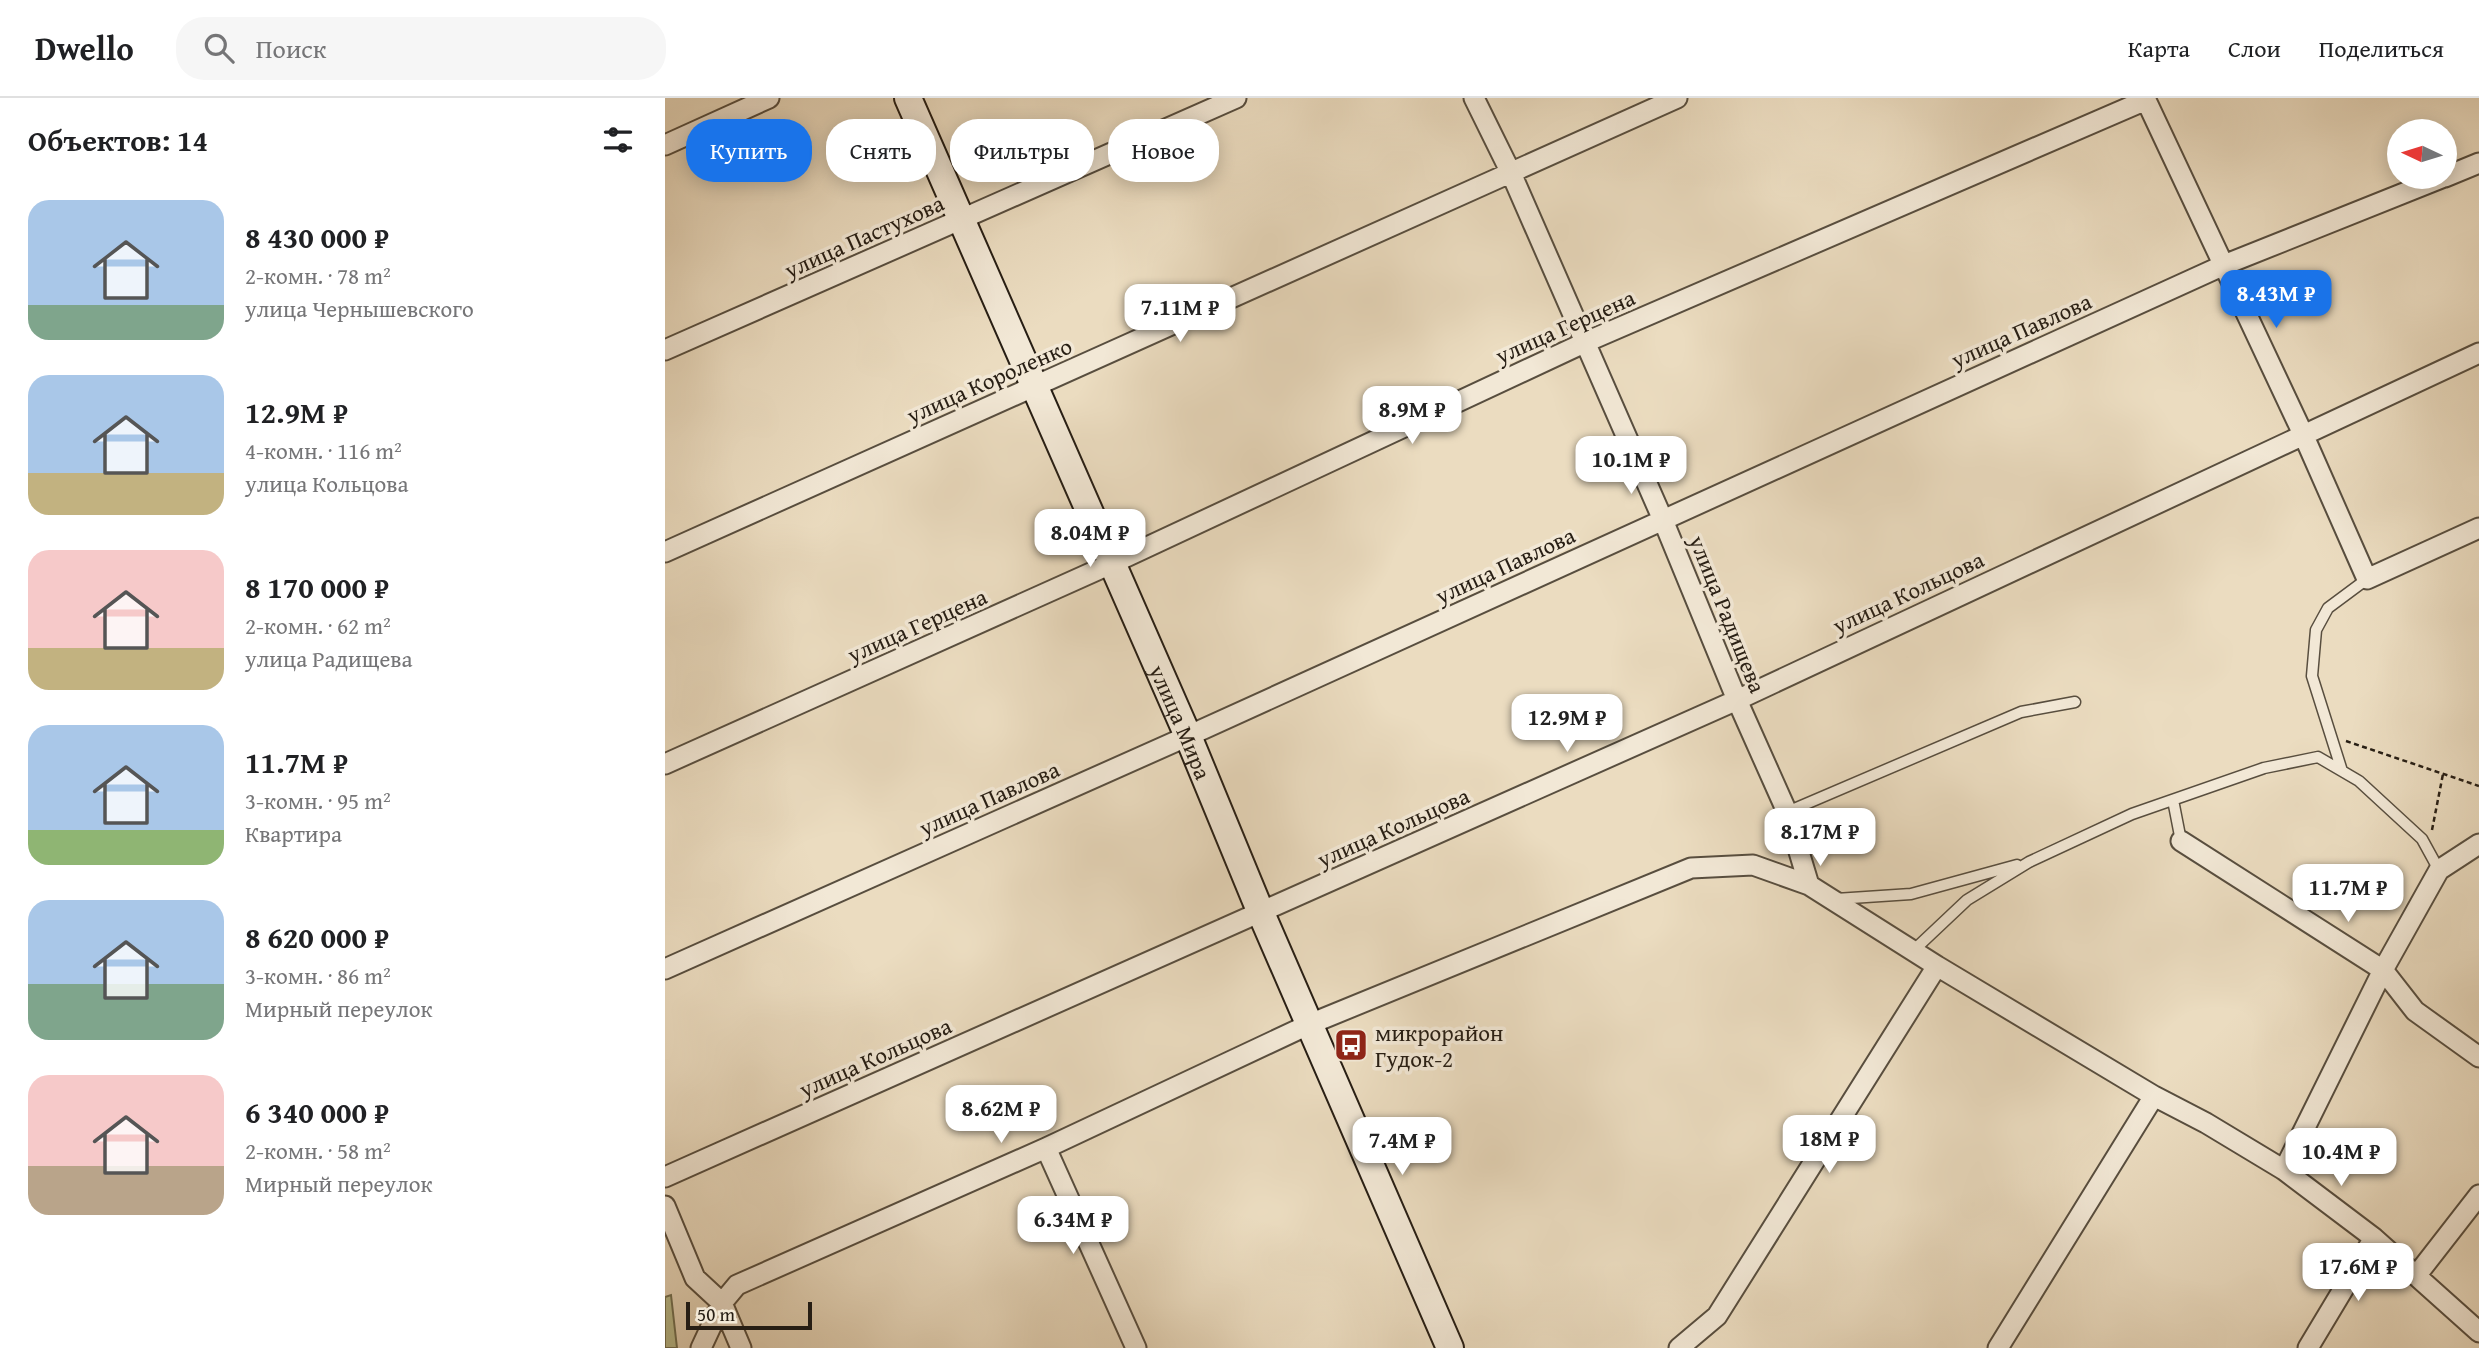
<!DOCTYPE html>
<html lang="ru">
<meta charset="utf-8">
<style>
:root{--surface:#fff;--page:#f6f6f6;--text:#202124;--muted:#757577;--line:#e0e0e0;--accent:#1a73e8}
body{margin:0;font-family:"Gentium Book Plus",serif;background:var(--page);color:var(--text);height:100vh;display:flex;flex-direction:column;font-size:26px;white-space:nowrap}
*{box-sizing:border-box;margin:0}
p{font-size:23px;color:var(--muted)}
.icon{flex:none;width:38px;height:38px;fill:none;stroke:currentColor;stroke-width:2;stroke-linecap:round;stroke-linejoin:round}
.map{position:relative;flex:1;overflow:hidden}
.side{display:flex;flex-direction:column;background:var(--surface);width:665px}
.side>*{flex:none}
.banner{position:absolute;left:21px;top:21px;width:665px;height:63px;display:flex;gap:14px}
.needle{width:46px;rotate:274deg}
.controls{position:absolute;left:1722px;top:21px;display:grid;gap:14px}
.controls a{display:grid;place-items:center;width:70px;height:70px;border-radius:50%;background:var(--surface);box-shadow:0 4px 18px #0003;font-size:35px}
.scale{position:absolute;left:21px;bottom:18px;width:126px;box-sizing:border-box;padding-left:7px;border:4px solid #271e14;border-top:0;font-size:19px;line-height:24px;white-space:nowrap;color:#271e14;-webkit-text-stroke:5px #f2e8d6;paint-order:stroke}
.price{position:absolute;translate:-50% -60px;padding:0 16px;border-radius:14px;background:#fff;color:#222;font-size:23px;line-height:46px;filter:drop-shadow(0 2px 4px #0008)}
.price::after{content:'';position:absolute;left:50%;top:42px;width:21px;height:16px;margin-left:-10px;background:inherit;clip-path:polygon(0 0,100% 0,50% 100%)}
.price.selected{background:var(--accent);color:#fff}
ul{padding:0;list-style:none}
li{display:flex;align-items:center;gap:21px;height:175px;padding:0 28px}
li span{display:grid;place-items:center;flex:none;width:196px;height:140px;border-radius:21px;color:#555}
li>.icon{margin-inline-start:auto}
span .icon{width:84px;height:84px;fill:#fffc;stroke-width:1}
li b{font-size:30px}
h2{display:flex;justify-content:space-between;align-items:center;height:84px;padding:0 28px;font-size:30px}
.chip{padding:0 24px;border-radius:28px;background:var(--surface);box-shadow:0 4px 18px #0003;font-size:24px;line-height:63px}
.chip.selected{background:var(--accent);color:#fff}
header{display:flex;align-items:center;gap:42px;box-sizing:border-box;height:98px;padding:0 35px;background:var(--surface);border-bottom:2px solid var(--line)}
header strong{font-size:33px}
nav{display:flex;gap:38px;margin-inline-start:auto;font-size:24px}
.search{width:490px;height:63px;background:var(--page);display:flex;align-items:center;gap:18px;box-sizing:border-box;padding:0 24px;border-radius:28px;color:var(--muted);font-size:26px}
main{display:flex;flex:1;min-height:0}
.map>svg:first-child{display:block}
</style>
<header>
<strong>Dwello</strong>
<div class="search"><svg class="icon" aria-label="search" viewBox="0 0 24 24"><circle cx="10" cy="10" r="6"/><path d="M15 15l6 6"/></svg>Поиск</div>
<nav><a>Карта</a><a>Слои</a><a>Поделиться</a></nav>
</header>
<main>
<section class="side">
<h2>Объектов: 14<svg class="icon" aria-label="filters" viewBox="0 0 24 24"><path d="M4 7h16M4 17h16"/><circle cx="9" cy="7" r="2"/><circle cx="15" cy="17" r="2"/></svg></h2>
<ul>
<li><span style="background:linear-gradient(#a9c7e8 75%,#7fa58c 0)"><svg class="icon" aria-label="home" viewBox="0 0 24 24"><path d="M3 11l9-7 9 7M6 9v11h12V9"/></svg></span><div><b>8 430 000 ₽</b><p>2-комн. · 78 m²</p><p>улица Чернышевского</p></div></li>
<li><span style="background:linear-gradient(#a9c7e8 70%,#c2b280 0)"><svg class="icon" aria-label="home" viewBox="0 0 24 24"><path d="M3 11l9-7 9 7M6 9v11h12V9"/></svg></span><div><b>12.9M ₽</b><p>4-комн. · 116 m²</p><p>улица Кольцова</p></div></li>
<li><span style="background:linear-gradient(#f6c9c9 70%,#c2b280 0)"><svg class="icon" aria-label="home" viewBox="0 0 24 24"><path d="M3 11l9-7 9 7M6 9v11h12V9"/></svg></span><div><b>8 170 000 ₽</b><p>2-комн. · 62 m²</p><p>улица Радищева</p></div></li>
<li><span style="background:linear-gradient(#a9c7e8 75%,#8fb573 0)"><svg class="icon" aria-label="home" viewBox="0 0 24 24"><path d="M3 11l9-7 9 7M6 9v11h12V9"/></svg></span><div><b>11.7M ₽</b><p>3-комн. · 95 m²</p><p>Квартира</p></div></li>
<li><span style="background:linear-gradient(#a9c7e8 60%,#7fa58c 0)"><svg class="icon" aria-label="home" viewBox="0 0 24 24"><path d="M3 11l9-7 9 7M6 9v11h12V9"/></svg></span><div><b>8 620 000 ₽</b><p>3-комн. · 86 m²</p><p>Мирный переулок</p></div></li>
<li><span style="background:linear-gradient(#f6c9c9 65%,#b9a48a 0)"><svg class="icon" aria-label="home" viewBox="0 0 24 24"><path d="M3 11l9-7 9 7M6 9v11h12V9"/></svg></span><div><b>6 340 000 ₽</b><p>2-комн. · 58 m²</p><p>Мирный переулок</p></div></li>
</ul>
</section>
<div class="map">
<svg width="1814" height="1250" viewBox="0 0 1814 1250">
<rect width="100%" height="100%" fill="#ebdcc0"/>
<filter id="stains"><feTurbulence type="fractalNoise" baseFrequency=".00286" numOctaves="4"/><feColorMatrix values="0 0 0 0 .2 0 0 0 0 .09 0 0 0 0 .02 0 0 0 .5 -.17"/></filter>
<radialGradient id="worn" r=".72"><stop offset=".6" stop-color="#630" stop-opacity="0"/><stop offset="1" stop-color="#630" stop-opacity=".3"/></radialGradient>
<path fill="#bac091" stroke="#706f52" stroke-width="2" d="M 6,1197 L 12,1250 L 0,1250 L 0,1199 Z"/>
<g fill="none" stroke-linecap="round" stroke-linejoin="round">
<defs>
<path id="service" d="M 1677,673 L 1647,578 L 1651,532 L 1663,510 L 1702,481
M 1508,702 L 1516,743
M 1122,714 L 1356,614 L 1410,604
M 1171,801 L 1246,796 L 1352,767
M 1249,852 L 1302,802 L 1364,764 L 1467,716 L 1599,670 L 1653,659 L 1694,683 L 1757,741 L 1774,772"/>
<path id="minor" d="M 809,0 L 846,75 L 998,422 L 1072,602 L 1122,714 L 1144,787
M 1480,0 L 1638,336 L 1702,481 L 1814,430
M 0,47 L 104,0
M 1780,79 L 1814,65
M 0,252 L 571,0
M 0,454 L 1012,0
M 0,666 L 448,465 L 921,244 L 1481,2
M 1516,743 L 1718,872 L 1750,913 L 1814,959
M 0,871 L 523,638 L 1559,167 L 1779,79
M 381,1050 L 471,1250
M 1619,1072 L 1718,872 L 1774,772 L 1814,746
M 0,1079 L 1072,602 L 1814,255
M 0,1108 L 30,1180 L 57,1205 L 76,1250
M 1751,1178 L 1814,1097
M 36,1250 L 57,1205 L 72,1187 L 381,1050 L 645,926 L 1026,770 L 1088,767 L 1144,787 L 1272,868 L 1489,998 L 1541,1025 L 1619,1072 L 1709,1140 L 1814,1234
M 1014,1250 L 1052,1218 L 1272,868
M 1333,1250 L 1489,998
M 1643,1250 L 1709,1140"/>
<g id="secondary">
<path id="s1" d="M 243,0 L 523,638 L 596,815 L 785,1250"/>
</g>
</defs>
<use href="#service" stroke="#584e3f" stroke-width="13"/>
<use href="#minor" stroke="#584e3f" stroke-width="23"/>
<use href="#secondary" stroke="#271e14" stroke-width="30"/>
<path stroke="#271e14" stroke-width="2.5" stroke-dasharray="5 3.5" stroke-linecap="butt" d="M 1681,643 L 1814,688
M 1767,732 L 1778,676"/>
<use href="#service" stroke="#f2e8d6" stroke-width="10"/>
<use href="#minor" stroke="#f2e8d6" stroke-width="19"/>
<use href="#secondary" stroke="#f2e8d6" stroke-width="26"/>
</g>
<defs>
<symbol id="bus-square" viewBox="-11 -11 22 22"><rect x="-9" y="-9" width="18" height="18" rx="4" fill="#8f2418" stroke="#f2e8d6"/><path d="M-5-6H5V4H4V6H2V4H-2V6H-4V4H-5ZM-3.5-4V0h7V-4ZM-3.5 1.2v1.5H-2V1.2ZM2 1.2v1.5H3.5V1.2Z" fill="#fff"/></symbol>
</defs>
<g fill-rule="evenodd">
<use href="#bus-square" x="667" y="928" width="38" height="38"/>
</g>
<g text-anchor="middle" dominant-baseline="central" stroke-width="7" stroke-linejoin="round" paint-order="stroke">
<g font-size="23" fill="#271e14" stroke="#f2e8d6">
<text transform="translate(199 138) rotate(-24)">улица Пастухова</text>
<text transform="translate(900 228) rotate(-24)">улица Герцена</text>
<text transform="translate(1356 232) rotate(-24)">улица Павлова</text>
<text transform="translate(324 282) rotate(-24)">улица Короленко</text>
<text transform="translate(840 467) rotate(-25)">улица Павлова</text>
<text transform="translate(1243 494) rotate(-25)">улица Кольцова</text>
<text transform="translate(1063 516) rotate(68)">улица Радищева</text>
<text transform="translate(252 527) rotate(-24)">улица Герцена</text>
<text stroke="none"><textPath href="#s1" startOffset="681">улица Мира</textPath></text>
<text transform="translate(324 700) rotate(-24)">улица Павлова</text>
<text transform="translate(728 729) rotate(-24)">улица Кольцова</text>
<text transform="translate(210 959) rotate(-24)">улица Кольцова</text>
</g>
<g font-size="23" fill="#271e14" stroke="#f2e8d6" text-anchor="start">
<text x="710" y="934">микрорайон<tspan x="710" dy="26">Гудок-2</tspan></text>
</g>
</g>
<rect width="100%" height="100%" filter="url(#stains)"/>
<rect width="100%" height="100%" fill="url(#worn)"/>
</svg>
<div class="controls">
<a><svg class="needle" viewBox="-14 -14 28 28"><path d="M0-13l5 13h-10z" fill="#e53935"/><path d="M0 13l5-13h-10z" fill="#757577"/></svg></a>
</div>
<div class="scale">50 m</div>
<b class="price selected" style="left:1611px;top:232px">8.43M ₽</b>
<b class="price" style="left:515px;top:246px">7.11M ₽</b>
<b class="price" style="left:747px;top:348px">8.9M ₽</b>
<b class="price" style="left:966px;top:398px">10.1M ₽</b>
<b class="price" style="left:425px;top:471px">8.04M ₽</b>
<b class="price" style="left:902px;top:656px">12.9M ₽</b>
<b class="price" style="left:1155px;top:770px">8.17M ₽</b>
<b class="price" style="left:1683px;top:826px">11.7M ₽</b>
<b class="price" style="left:336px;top:1047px">8.62M ₽</b>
<b class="price" style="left:1164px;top:1077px">18M ₽</b>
<b class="price" style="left:737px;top:1079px">7.4M ₽</b>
<b class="price" style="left:1676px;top:1090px">10.4M ₽</b>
<b class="price" style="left:408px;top:1158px">6.34M ₽</b>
<b class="price" style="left:1693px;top:1205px">17.6M ₽</b>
<div class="banner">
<a class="chip selected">Купить</a>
<a class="chip">Снять</a>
<a class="chip">Фильтры</a>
<a class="chip">Новое</a>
</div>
</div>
</main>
